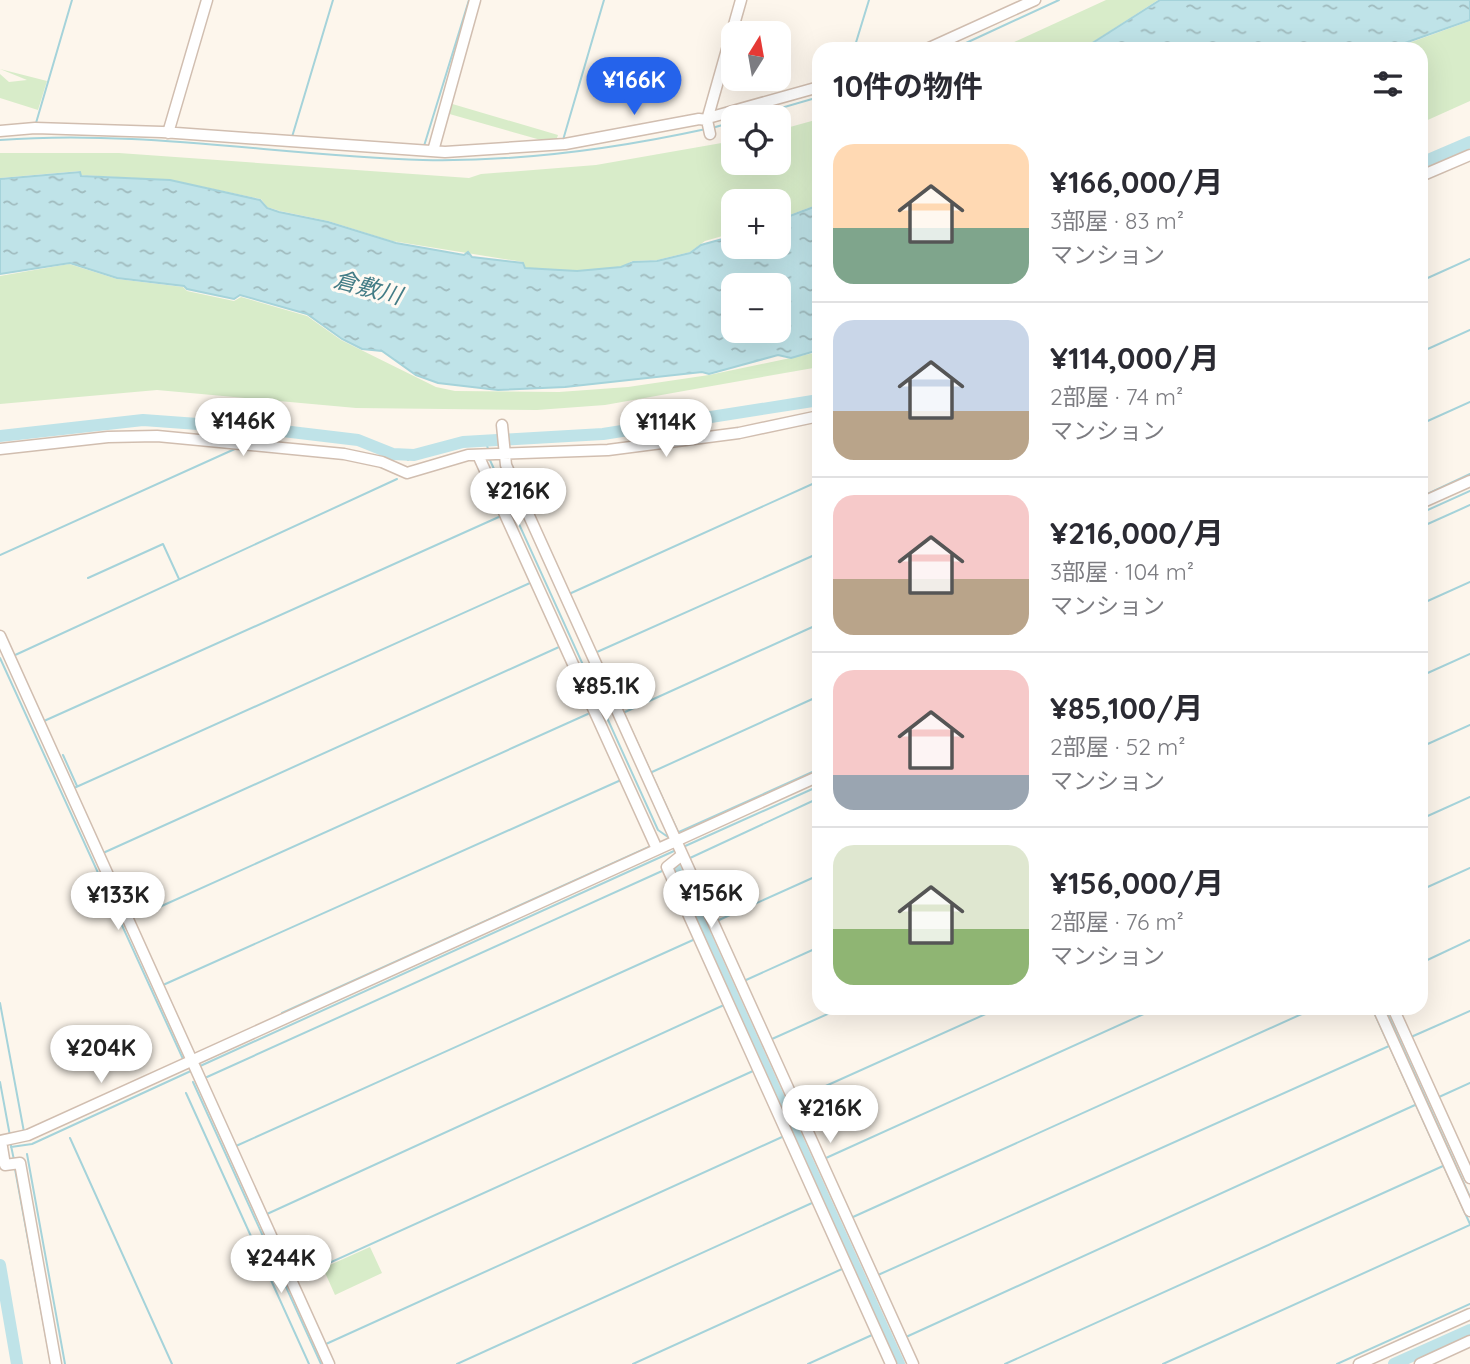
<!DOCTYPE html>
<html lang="ja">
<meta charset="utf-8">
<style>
:root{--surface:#fff;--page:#f7f7f7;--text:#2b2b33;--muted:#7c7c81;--line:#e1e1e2;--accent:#2563eb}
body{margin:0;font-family:Quicksand,"Noto Sans JP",sans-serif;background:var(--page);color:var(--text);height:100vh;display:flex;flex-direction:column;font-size:26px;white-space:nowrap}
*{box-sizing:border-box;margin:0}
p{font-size:23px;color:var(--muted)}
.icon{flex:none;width:38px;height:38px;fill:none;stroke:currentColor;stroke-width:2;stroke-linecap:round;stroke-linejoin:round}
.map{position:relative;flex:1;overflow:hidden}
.drawer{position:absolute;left:812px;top:42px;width:616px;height:973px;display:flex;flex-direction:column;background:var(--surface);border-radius:21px;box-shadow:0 7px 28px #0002}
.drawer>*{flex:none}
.needle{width:46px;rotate:11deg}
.tools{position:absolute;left:721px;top:21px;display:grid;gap:14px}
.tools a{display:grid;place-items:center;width:70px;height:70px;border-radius:14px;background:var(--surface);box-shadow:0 7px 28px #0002;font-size:35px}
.price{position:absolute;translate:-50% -60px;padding:0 16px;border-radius:24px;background:#fff;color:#222;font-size:23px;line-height:46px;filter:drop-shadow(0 2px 4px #0008)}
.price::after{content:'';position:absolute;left:50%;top:42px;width:21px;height:16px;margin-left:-10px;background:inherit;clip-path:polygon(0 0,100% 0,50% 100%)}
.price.on{background:var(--accent);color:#fff}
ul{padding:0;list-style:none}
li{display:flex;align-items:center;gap:21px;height:175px;padding:0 21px}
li+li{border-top:2px solid var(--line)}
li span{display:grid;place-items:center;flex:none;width:196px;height:140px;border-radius:21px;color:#555}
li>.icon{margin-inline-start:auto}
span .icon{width:84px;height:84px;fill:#fffc;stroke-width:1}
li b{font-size:30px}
h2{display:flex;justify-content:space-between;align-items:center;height:84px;padding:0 21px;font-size:30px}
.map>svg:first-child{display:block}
</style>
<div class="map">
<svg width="1470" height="1364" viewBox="0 0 1470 1364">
<defs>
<pattern id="water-ripples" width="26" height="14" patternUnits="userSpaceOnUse" patternTransform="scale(1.75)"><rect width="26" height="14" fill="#bfe3e8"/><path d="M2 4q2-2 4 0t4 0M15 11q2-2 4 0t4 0" fill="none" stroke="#a0bbbe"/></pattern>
</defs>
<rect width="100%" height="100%" fill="#fdf6ec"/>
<path fill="#d8ecc9" d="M 1106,0 L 1158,0 L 1082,49 L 999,49 Z
M 1470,21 L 1470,101 L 1421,123 L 1421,49 L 1392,49 Z
M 0,69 L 47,81 L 38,110 L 0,98 L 0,74 L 9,82 L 27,80 Z
M 449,103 L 558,135 L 555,144 L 446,113 Z
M 819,119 L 819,204 L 779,219 L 779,201 L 733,201 L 733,233 L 705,241 L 690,252 L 657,260 L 632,261 L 621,267 L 577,271 L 525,268 L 523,262 L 392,241 L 328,221 L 280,211 L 267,207 L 261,199 L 171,180 L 81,175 L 80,171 L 0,178 L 0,153 L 119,153 L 469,178 L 481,174 L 596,165 L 733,141 L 733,163 L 779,163 L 779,130 Z
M 69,264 L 117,279 L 183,287 L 187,291 L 234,301 L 241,297 L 307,316 L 341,340 L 436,387 L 455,391 L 559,392 L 628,387 L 709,375 L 819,352 L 819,367 L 605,405 L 537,410 L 356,408 L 157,390 L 0,404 L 0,276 Z
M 370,1247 L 382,1273 L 335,1295 L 323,1268 Z"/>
<path fill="url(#water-ripples)" stroke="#a5d3da" stroke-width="2" fill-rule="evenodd" d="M 1160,0 L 1470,0 L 1470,20 L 1388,49 L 1083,49 Z
M 80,172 L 81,176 L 170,180 L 260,200 L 267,208 L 279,212 L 328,222 L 396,243 L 464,255 L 468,252 L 472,257 L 523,263 L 525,268 L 577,271 L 621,267 L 633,262 L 657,261 L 690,253 L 701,245 L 733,236 L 733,247 L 779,247 L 779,220 L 819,205 L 819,350 L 791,358 L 778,355 L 709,374 L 702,372 L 565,387 L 498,390 L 438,383 L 416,375 L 382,351 L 362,349 L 342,339 L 307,314 L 240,295 L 234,299 L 187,289 L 184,286 L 117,278 L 70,263 L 0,274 L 0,179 ZM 733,285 L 779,285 L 779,331 L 733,331 Z"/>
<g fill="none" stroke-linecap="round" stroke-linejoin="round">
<path stroke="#a5d3da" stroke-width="2" d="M 854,49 L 869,0
M 953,49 L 1059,0
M 750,117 L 819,97
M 36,123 L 72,0
M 712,128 L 733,122
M 292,137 L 333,0
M 0,140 C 141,129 282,156 423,160 C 517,162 614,149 706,129
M 563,140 L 604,0
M 424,146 L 469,0
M 1421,281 L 1470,259
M 1421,352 L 1470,330
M 1421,424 L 1470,402
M 243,438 L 244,428
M 486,442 L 488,449
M 489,458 L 658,830 L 668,837
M 408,460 L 409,455
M 1421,497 L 1470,474
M 1421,513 L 1470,491
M 1421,527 L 1470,505
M 0,555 L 237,448
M 88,578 L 163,544 L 179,579
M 569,594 L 819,481
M 1421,604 L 1470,582
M 597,652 L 819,553
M 13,656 L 397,479
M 0,658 L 183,1059
M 1421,676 L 1470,654
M 611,685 L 679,834
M 625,712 L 819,624
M 44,721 L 501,516
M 1421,747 L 1470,725
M 63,755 L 77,786
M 652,772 L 819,696
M 74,788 L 530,583
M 1421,819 L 1470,797
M 679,832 L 819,769
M 683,847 L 819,786
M 103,853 L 559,647
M 689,857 L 753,999
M 690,858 L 819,798
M 1421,890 L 1470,868
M 155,909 L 590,713
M 719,920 L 819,875
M 1421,963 L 1470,940
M 746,980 L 819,947
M 163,985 L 621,780
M 0,1003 L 24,1132
M 1372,1008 L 1470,1224
M 1385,1008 L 1470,1197
M 282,1013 L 651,846
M 1411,1037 L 1470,1011
M 772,1039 L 841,1008
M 198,1067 L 674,851
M 207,1077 L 662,871
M 0,1082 L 10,1136
M 193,1082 L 321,1364
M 186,1093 L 309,1364
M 1439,1097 L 1470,1083
M 799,1098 L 999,1008
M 70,1138 L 172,1364
M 10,1141 L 14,1160
M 236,1146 L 693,940
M 11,1147 L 32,1144 L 193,1070
M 27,1154 L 65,1364
M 826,1158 L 1157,1008
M 826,1161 L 856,1226
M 15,1169 L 51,1364
M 822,1199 L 824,1198
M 267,1214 L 724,1005
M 853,1217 L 1315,1008
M 852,1265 L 854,1264
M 878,1275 L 1389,1046
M 296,1278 L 753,1071
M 906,1337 L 1415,1105
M 326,1344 L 782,1137
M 457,1364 L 812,1203
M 633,1364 L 842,1269
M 808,1364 L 872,1335
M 1005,1364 L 1443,1166
M 1163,1364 L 1470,1225
M 1337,1364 L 1470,1304"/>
<path stroke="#bfe3e8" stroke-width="12" d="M 1421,163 L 1470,142
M 0,436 L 143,420 L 266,429 L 358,440 L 393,454 L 414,455 L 463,442 L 603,434 L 819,400
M 674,866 L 899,1364
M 0,1265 L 17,1364
M 1394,1364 L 1470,1330"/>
<defs>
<path id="minor" d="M 927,49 L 1035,0
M 708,118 L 819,87
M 0,131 L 35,128 L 162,132 L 445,152 L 565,144 L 699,119 L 707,120
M 168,133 L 207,0
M 710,134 L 707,120 L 741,0
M 433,151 L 475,0
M 1421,176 L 1470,155
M 502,425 L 506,465 L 913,1364
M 0,449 L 108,437 L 157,436 L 344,454 L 382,462 L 407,473 L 468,455 L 608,450 L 739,433 L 819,416
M 478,455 L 657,849
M 1421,503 L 1470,481
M 0,636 L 329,1364
M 682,855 L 667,867 L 891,1364
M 1378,1008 L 1470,1211
M 1393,1008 L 1470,1178
M 0,1141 L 28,1135 L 819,776
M 1,1141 L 5,1165 L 20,1163 L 56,1364
M 1359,1364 L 1470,1314
M 1420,1364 L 1470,1341"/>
</defs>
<use href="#minor" stroke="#d1beb0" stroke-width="13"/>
<use href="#minor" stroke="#fff" stroke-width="10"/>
</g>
<g text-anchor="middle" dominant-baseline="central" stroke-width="6" stroke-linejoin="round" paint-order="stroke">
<g font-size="23" font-style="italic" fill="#437c86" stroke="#fffaf3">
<text transform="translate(368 287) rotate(15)">倉敷川</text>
</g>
</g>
</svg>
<div class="tools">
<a><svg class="needle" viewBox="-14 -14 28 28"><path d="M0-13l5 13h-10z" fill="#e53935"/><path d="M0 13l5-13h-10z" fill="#7c7c81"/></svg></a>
<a><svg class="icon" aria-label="locate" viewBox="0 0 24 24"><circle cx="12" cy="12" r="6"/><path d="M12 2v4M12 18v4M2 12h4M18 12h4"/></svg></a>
<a>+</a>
<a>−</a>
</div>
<b class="price on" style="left:634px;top:117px">¥166K</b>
<b class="price" style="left:243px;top:458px">¥146K</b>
<b class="price" style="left:666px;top:459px">¥114K</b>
<b class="price" style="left:518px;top:528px">¥216K</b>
<b class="price" style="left:606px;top:723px">¥85.1K</b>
<b class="price" style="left:711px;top:930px">¥156K</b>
<b class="price" style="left:118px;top:932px">¥133K</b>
<b class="price" style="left:101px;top:1085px">¥204K</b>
<b class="price" style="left:830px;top:1145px">¥216K</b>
<b class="price" style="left:281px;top:1295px">¥244K</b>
<section class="drawer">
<h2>10件の物件<svg class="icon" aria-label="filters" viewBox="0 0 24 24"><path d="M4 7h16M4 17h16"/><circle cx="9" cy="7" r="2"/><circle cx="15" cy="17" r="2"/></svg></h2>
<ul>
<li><span style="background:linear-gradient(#ffd9b3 60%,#7fa58c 0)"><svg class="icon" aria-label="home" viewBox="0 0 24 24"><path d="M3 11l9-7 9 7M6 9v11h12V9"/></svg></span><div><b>¥166,000/月</b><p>3部屋 · 83 m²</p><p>マンション</p></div></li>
<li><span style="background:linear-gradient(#c9d6e8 65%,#b9a48a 0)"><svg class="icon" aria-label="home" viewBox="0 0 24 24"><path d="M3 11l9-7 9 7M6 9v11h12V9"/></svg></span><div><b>¥114,000/月</b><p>2部屋 · 74 m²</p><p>マンション</p></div></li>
<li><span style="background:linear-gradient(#f6c9c9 60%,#b9a48a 0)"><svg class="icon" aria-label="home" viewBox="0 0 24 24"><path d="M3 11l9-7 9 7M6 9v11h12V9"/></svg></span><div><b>¥216,000/月</b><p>3部屋 · 104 m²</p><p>マンション</p></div></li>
<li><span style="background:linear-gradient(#f6c9c9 75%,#9aa5b1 0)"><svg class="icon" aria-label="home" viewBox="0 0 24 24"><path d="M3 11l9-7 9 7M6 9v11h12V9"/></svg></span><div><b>¥85,100/月</b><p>2部屋 · 52 m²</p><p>マンション</p></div></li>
<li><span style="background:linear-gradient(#dfe7d0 60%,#8fb573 0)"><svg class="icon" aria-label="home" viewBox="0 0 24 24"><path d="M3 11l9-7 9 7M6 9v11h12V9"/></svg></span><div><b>¥156,000/月</b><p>2部屋 · 76 m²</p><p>マンション</p></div></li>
</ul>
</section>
</div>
